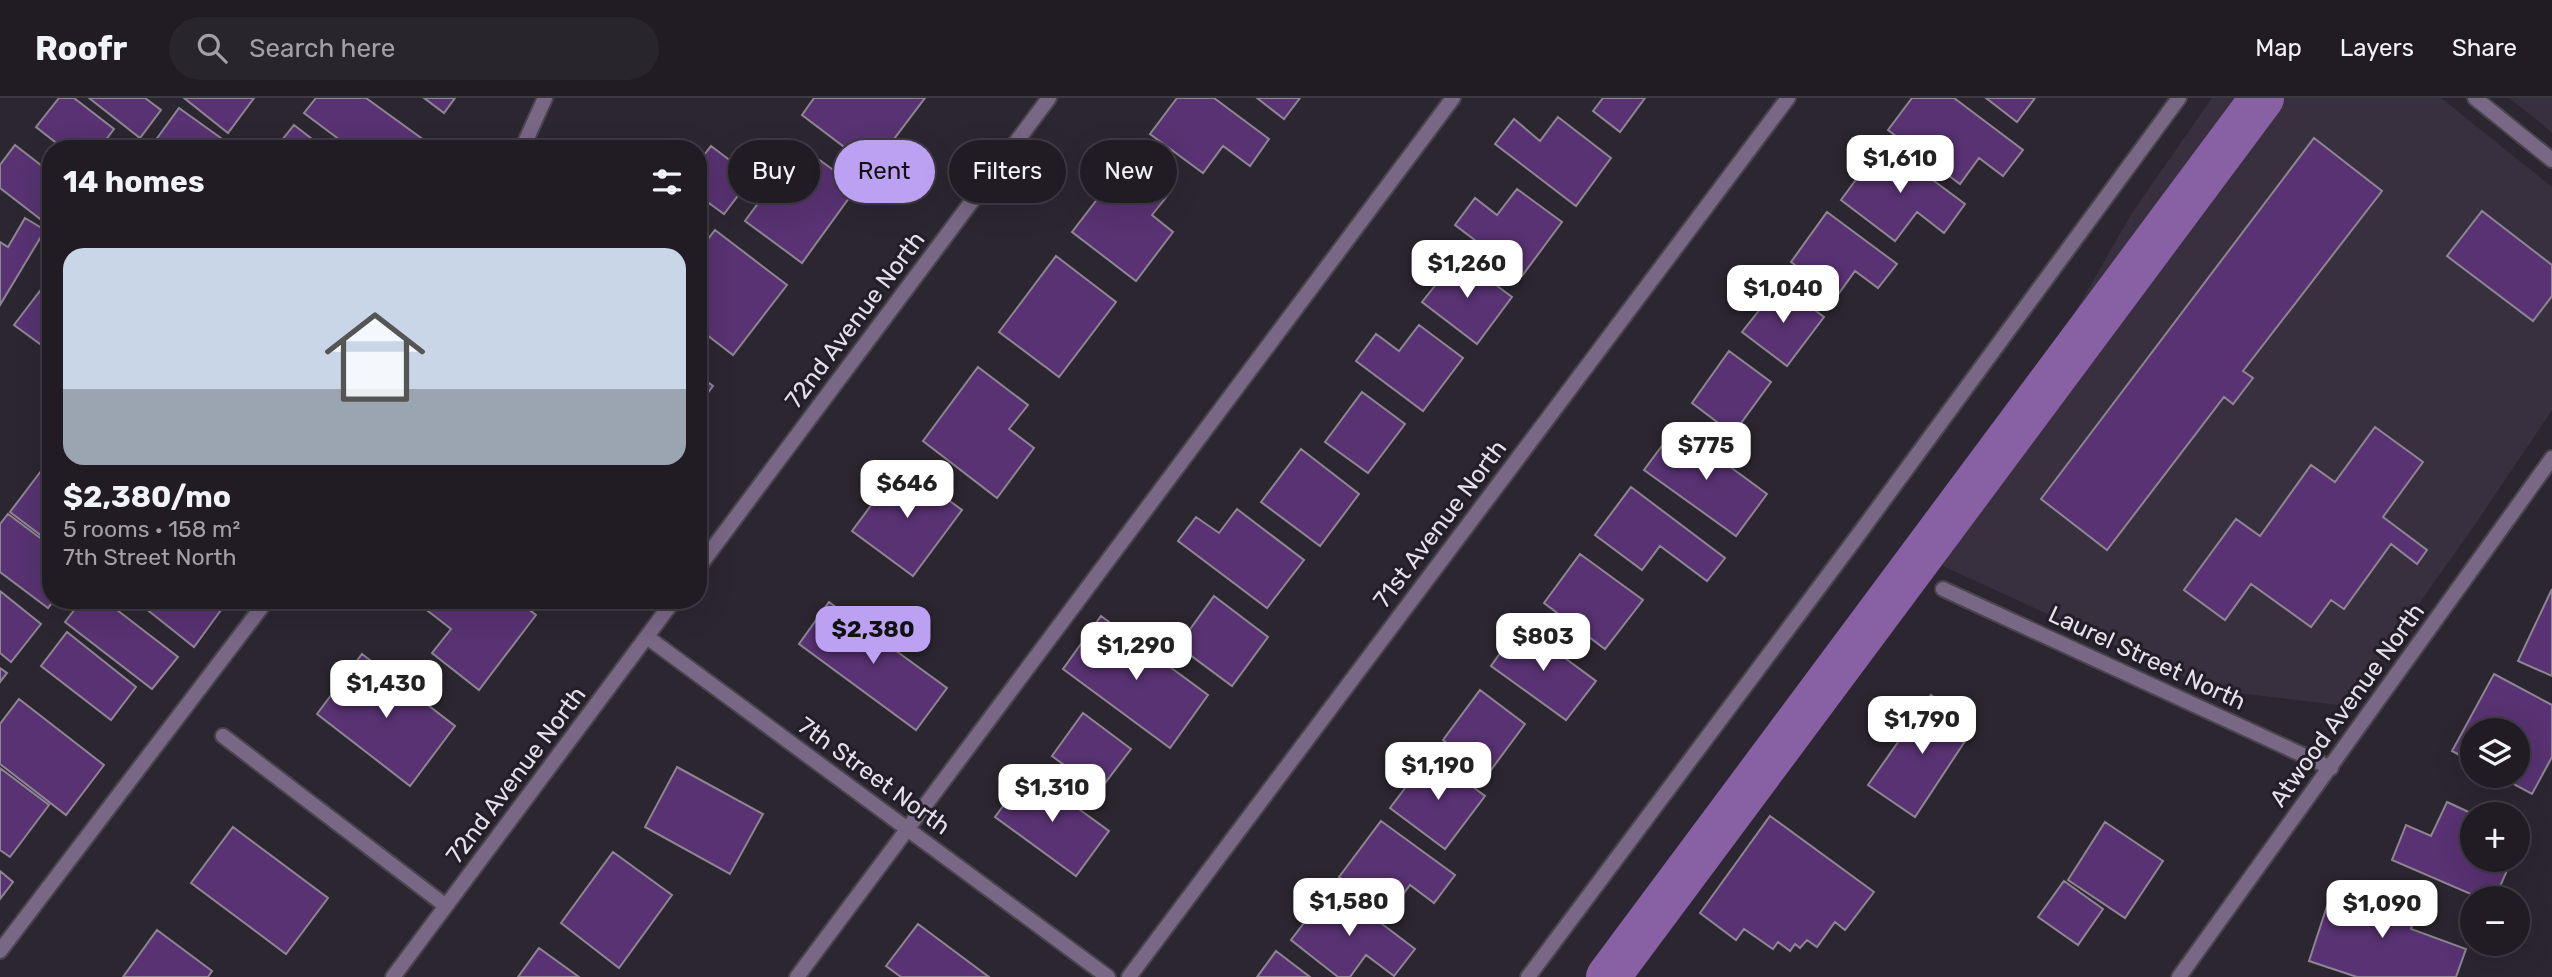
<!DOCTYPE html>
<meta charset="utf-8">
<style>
:root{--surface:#211c24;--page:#29252c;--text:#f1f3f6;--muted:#a2a1a6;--line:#3e3a41;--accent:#bca0f2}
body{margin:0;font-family:Rubik,sans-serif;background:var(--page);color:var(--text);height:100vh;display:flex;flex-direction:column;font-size:26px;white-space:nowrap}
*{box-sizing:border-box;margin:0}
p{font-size:23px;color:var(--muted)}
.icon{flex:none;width:38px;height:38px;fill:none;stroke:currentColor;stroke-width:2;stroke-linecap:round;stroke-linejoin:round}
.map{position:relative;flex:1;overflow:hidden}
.side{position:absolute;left:42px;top:42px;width:665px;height:469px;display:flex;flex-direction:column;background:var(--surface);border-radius:28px;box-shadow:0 7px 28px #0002,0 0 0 2px var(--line)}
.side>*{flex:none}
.guide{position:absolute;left:728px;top:42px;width:665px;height:63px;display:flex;gap:14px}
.fabs{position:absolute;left:2460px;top:620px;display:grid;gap:14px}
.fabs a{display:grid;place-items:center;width:70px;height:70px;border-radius:50%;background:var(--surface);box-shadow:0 7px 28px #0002,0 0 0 2px var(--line);font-size:35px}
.price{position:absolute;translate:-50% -60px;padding:0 16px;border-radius:14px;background:#fff;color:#222;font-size:23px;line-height:46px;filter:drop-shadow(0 2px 4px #0008)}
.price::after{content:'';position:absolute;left:50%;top:42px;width:21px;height:16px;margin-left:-10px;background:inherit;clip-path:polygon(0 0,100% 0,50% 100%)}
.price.current{background:var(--accent);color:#111}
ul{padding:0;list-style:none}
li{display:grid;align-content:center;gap:14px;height:371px;padding:0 21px}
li+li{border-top:2px solid var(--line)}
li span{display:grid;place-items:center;height:217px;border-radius:21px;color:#555}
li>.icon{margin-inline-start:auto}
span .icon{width:126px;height:126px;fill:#fffc;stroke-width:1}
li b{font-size:30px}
h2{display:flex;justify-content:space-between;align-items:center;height:84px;padding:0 21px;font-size:30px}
.tag{padding:0 24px;border-radius:32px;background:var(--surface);box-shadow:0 7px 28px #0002,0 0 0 2px var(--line);font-size:24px;line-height:63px}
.tag.current{background:var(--accent);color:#111}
header{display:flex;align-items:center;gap:42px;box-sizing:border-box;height:98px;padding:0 35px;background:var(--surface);border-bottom:2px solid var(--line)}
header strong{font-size:33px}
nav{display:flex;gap:38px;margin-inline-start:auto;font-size:24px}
.search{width:490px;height:63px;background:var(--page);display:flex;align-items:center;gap:18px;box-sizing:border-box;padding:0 24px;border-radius:38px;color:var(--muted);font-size:26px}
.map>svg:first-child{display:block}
</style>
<header>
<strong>Roofr</strong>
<div class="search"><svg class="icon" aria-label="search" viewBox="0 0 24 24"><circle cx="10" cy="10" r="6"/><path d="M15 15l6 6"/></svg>Search here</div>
<nav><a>Map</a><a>Layers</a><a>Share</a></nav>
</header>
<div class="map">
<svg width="2552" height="879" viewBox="0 0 2552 879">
<rect width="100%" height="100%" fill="#2c2630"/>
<path fill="#38303e" d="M 2212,0 L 2441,0 L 2552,89 L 2552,312 L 2472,431 L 2346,608 L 2213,592 L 1932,463 L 2132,115 Z
M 2509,0 L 2552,0 L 2552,35 L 2541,25 Z"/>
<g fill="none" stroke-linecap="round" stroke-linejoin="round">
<path stroke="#8860a4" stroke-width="44" d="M 1608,879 L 2262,0"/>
</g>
<path fill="#583272" stroke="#8d8692" stroke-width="2" d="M 59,0 L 74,0 L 114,31 L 99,51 L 64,51 L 36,29 Z
M 89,0 L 145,0 L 161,12 L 140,40 Z
M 184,0 L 254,0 L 228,35 Z
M 316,0 L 366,0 L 428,45 L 423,51 L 352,51 L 304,15 Z
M 424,0 L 455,0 L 444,15 Z
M 814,0 L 925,0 L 872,70 L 802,17 Z
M 1177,0 L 1214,0 L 1269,41 L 1250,68 L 1223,48 L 1203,75 L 1150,36 Z
M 1257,0 L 1300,0 L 1284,21 Z
M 1603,0 L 1645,0 L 1620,34 L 1593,13 Z
M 1912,0 L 1954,0 L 2023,52 L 2003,78 L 1979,60 L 1960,86 L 1888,32 Z
M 1986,0 L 2035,0 L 2017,24 Z
M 179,10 L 232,48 L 230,51 L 150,50 Z
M 1558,19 L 1611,60 L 1576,108 L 1495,46 L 1514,21 L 1540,43 Z
M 294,27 L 325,51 L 275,51 Z
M 2314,40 L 2382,93 L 2243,273 L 2253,280 L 2233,306 L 2224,299 L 2107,452 L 2041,401 Z
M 1883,45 L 1965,106 L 1944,135 L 1917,114 L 1895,143 L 1841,102 Z
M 15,47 L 51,75 L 51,123 L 48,127 L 0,90 L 0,67 Z
M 711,48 L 752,79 L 724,116 L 698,97 L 698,65 Z
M 800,48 L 857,89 L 802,165 L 745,123 Z
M 1129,60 L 1172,92 L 1152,117 L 1173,134 L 1136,183 L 1072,134 Z
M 1517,91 L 1562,124 L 1522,178 L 1455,127 L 1475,100 L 1497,117 Z
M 2482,113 L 2552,167 L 2552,198 L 2533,223 L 2447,158 Z
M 1827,114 L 1897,166 L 1878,190 L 1855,173 L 1837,198 L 1791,164 Z
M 25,120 L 45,132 L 0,207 L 0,144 L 8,149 Z
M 715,132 L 787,187 L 733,257 L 698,230 L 698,154 Z
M 1056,158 L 1116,204 L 1059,279 L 999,234 Z
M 1458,159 L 1512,199 L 1477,246 L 1422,204 Z
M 1780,186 L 1824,219 L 1787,268 L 1742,234 Z
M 43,189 L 51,195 L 51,254 L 14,227 Z
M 1419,227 L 1463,260 L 1423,313 L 1356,263 L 1376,236 L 1399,253 Z
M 1729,253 L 1771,284 L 1733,336 L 1692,305 Z
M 978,269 L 1028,307 L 1009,331 L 1034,350 L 997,400 L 923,343 Z
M 698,277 L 713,288 L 698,308 Z
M 1362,294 L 1405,326 L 1368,375 L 1325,344 Z
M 1676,329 L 1767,396 L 1736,438 L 1644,372 Z
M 2375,329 L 2423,364 L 2383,419 L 2427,452 L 2417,466 L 2391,446 L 2344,511 L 2331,502 L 2311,529 L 2251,486 L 2225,522 L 2184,492 L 2236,421 L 2260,438 L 2311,367 L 2335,384 Z
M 1301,351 L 1359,396 L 1320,448 L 1261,404 Z
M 901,367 L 962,412 L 913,478 L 852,433 Z
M 41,373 L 51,380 L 51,445 L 10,414 Z
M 1631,389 L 1725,460 L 1707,483 L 1660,448 L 1642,472 L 1595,437 Z
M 1237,411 L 1304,462 L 1267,510 L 1178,443 L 1196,419 L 1219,435 Z
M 8,416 L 51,448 L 51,502 L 54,502 L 48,510 L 0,474 L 0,426 Z
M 1580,456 L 1643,502 L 1605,551 L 1544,505 Z
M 2552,491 L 2552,578 L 2518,563 Z
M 0,493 L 41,526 L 11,564 L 0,555 Z
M 1214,498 L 1268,539 L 1232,588 L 1178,548 Z
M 82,502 L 104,502 L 178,559 L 152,591 L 65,524 Z
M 135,502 L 216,502 L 224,508 L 194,549 Z
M 436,502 L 516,502 L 536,517 L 479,592 L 432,555 L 451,531 L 428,513 Z
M 829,504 L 947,590 L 916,632 L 799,546 Z
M 1101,518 L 1208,597 L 1170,650 L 1063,571 Z
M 1520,527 L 1596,583 L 1566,622 L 1491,568 Z
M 67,534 L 136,589 L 111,622 L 41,568 Z
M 362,556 L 455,628 L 410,688 L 317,616 Z
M 0,570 L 7,575 L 0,584 Z
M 2494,576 L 2552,607 L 2552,659 L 2532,696 L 2497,677 L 2518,677 L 2518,632 L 2473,632 L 2473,664 L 2452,653 Z
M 1480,592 L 1525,626 L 1488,676 L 1443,642 Z
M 1931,597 L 1975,628 L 1915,719 L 1868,687 Z
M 19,601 L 104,667 L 66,717 L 0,666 L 0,626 Z
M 1083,615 L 1131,651 L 1099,693 L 1052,658 Z
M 1430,657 L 1485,698 L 1445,751 L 1390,710 Z
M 677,669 L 763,716 L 730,776 L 645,729 Z
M 0,670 L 49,707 L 10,759 L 0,752 Z
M 1028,674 L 1109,733 L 1076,778 L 995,719 Z
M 2447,704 L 2473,716 L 2473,761 L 2512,761 L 2495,800 L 2480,800 L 2392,762 L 2406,727 L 2431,738 Z
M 1770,718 L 1874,794 L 1845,832 L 1835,824 L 1817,849 L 1807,842 L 1800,850 L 1795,846 L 1790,853 L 1778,844 L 1773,851 L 1744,831 L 1736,842 L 1700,815 Z
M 1381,723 L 1455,777 L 1434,805 L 1410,787 L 1389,815 L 1339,779 Z
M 2105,724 L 2163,763 L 2125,820 L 2068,782 Z
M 233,729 L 328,800 L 286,856 L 191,785 Z
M 613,754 L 672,797 L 619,870 L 561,825 Z
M 0,773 L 13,784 L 0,801 Z
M 2064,783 L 2103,811 L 2078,847 L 2038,819 Z
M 2366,783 L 2420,802 L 2411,831 L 2466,851 L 2456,879 L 2357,879 L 2309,863 L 2328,805 L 2356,815 Z
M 1332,788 L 1415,851 L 1394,878 L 1366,857 L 1350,879 L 1338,879 L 1291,842 Z
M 918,826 L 989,879 L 901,879 L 886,868 Z
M 157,832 L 212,873 L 208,879 L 123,879 Z
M 539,850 L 579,879 L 518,879 Z
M 1276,853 L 1310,879 L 1257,879 Z"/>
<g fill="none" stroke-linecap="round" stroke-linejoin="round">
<defs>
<path id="lane" d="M 522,51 L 545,0
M 0,853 L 267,502
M 797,879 L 1453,0
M 1528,879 L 1853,444 L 2179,0"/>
<path id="street" d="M 2475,0 L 2552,62
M 698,470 L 1049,0
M 1943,491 L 2331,670
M 647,539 L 1108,879
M 223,638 L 446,808
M 393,879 L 674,502
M 1129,879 L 1788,0
M 2179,879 L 2552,360"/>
</defs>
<use href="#lane" stroke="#4a444d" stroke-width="18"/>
<use href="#street" stroke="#4a444d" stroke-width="18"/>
<use href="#lane" stroke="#786785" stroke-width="14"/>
<use href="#street" stroke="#786785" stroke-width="14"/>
</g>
<g text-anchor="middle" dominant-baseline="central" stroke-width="6" stroke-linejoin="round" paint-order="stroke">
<g font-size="24" fill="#e5e1e8" stroke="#221d26">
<text transform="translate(855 222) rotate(-53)">72nd Avenue North</text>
<text transform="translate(1440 426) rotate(-53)">71st Avenue North</text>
<text transform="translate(2147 560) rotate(25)">Laurel Street North</text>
<text transform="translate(2347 607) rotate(-54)">Atwood Avenue North</text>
<text transform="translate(516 677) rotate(-53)">72nd Avenue North</text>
<text transform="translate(874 678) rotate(36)">7th Street North</text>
</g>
</g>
</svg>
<div class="fabs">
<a><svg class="icon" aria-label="layers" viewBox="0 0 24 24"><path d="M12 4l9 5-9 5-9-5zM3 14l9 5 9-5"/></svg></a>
<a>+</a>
<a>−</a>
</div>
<b class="price" style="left:1900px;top:97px">$1,610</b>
<b class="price" style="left:1467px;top:202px">$1,260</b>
<b class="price" style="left:1783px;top:227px">$1,040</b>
<b class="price" style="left:1706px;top:384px">$775</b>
<b class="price" style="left:907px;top:422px">$646</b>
<b class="price current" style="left:873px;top:568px">$2,380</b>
<b class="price" style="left:1543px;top:575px">$803</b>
<b class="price" style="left:1136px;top:584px">$1,290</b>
<b class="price" style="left:386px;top:622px">$1,430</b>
<b class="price" style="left:1922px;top:658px">$1,790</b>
<b class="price" style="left:1438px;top:704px">$1,190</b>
<b class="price" style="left:1052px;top:726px">$1,310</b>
<b class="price" style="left:1349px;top:840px">$1,580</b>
<b class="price" style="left:2382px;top:842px">$1,090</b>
<div class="guide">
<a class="tag">Buy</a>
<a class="tag current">Rent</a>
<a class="tag">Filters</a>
<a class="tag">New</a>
</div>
<section class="side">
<h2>14 homes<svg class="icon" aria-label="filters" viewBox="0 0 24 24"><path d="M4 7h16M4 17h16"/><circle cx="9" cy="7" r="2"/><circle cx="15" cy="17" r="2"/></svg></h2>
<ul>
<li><span style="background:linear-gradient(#c9d6e8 65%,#9aa5b1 0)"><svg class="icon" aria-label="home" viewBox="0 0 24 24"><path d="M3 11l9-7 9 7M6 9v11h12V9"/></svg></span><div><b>$2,380/mo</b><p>5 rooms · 158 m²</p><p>7th Street North</p></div></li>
</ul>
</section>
</div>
